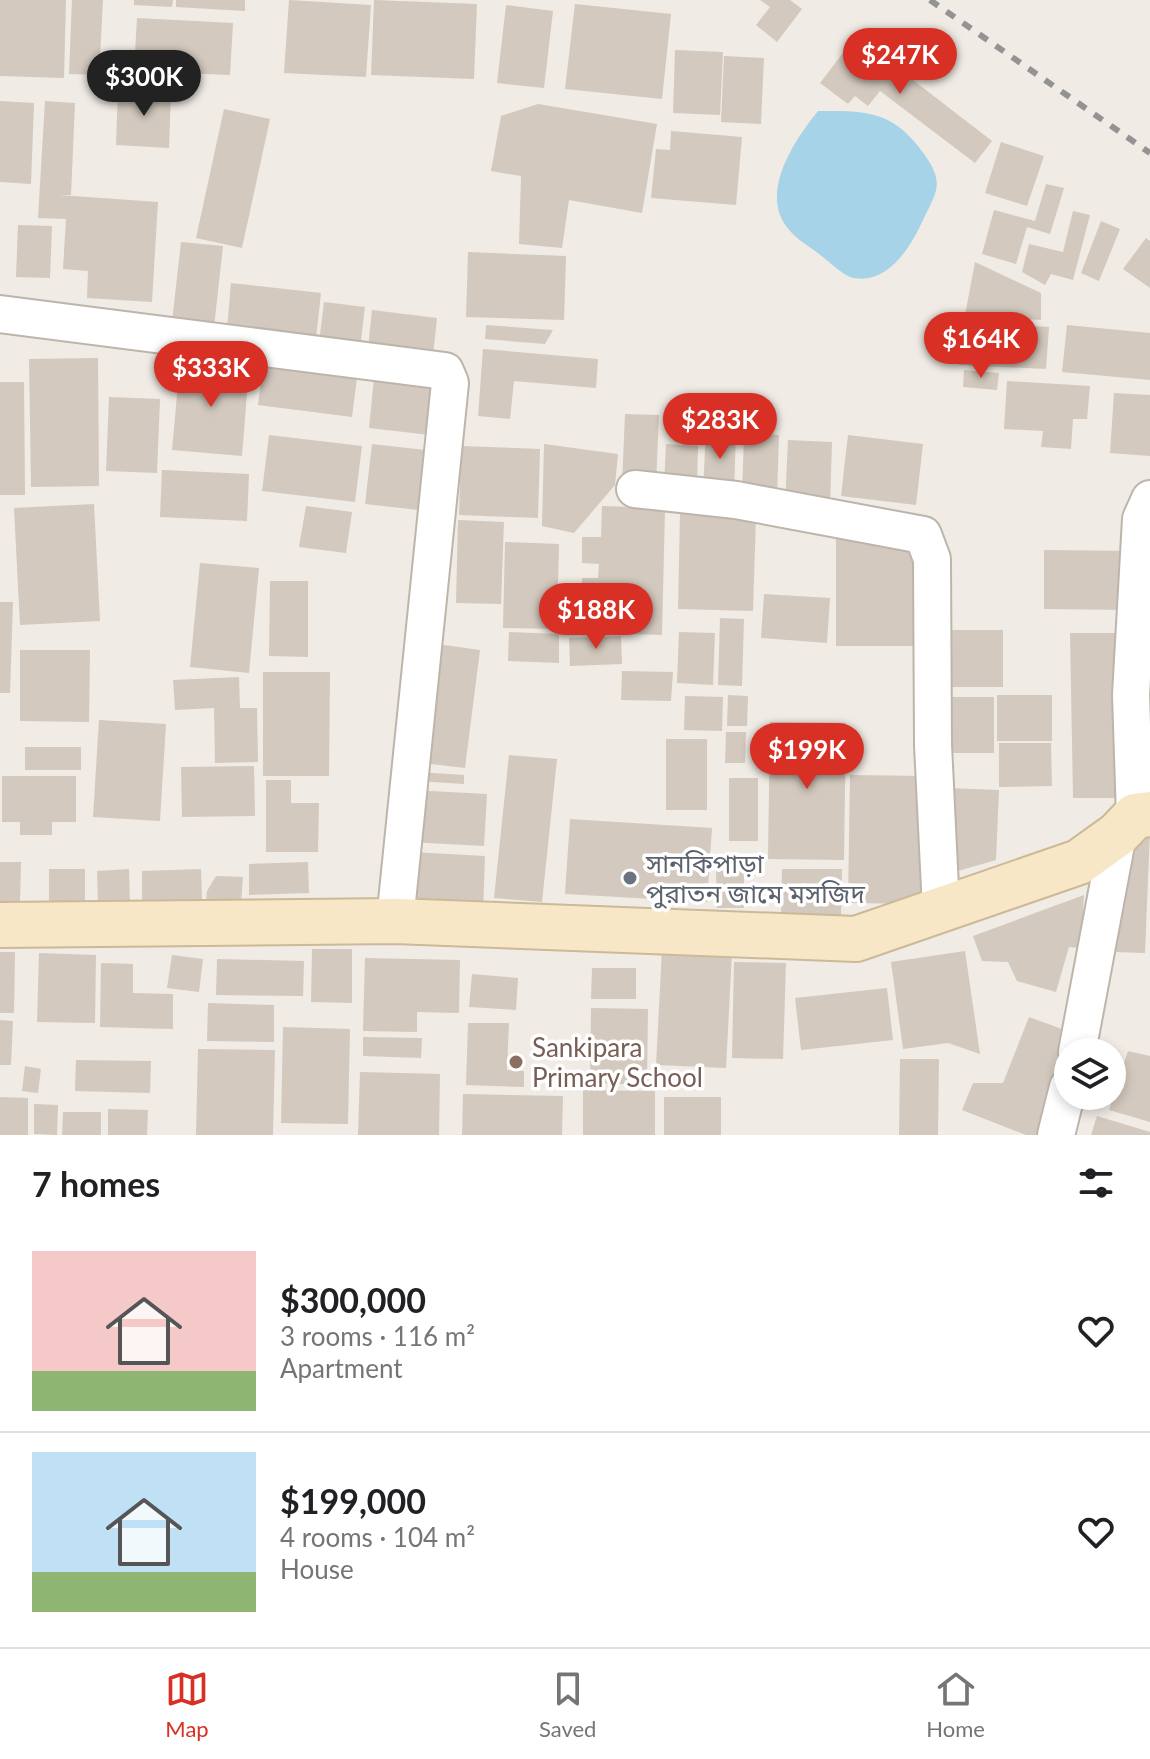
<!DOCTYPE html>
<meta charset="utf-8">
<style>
:root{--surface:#fff;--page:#f6f6f6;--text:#202124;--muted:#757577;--line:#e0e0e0;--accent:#d93025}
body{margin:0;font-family:Lato,"Noto Sans Bengali",sans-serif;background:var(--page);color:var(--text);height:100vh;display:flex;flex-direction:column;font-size:30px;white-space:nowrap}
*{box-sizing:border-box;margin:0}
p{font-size:26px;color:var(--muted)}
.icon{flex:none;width:44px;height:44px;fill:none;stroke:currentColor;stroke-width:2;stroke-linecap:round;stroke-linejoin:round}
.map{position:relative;height:1135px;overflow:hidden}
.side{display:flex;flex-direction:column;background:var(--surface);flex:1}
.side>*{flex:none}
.buttons{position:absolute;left:1054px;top:1038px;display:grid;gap:16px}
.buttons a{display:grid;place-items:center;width:72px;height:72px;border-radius:50%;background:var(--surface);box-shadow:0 4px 12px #0003;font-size:40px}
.price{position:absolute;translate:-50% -68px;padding:0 18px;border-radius:28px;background:var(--accent);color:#fff;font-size:26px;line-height:52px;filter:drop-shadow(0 2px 4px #0008)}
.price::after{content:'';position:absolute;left:50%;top:48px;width:24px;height:18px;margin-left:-12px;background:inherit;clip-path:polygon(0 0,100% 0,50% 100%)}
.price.selected{background:#222;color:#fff}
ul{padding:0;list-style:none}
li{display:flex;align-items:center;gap:24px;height:200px;padding:0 32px}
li+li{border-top:2px solid var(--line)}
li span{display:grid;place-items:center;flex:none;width:224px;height:160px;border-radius:0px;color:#555}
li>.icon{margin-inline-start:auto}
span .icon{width:96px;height:96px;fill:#fffc;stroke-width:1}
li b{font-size:34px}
h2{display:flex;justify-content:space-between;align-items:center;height:96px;padding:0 32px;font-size:34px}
.tab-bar{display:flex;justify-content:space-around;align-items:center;height:112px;border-top:2px solid var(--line);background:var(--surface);font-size:22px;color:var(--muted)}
.tab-bar a{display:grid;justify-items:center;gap:4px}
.tab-bar .selected{color:var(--accent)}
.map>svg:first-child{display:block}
</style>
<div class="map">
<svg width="1150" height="1135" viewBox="0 0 1150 1135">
<rect width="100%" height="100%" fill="#f0ebe4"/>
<path fill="#a6d3e7" d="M 818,111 C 867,111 893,110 924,154 C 944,182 938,190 923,220 C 911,246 889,284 854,278 C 843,276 829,261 819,254 C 810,247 798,240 790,231 C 757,195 794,141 818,111 Z"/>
<path fill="#d3c9be" d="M 0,0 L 66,0 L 64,78 L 0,76 Z
M 72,0 L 103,0 L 99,75 L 69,74 Z
M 134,0 L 173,0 L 172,7 L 134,5 Z
M 176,0 L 245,0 L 245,11 L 176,7 Z
M 289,0 L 371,5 L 366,77 L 284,73 Z
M 374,0 L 477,4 L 474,79 L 371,75 Z
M 760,0 L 790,0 L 802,9 L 777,42 L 756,25 L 770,7 Z
M 575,4 L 671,14 L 662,99 L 565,89 Z
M 506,5 L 553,11 L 544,88 L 497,83 Z
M 137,18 L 233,23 L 230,75 L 134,71 Z
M 856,36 L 992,141 L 975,163 L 880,91 L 868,106 L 855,96 L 848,104 L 820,83 Z
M 675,50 L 723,52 L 720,115 L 673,113 Z
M 724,56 L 764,58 L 761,124 L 721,122 Z
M 118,89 L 171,92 L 169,148 L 116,145 Z
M 0,101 L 34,103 L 31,184 L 0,182 Z
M 45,101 L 75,103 L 71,195 L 59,195 L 158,202 L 152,302 L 87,298 L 88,271 L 63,269 L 66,219 L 38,218 Z
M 538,104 L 657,124 L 642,213 L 569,200 L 562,248 L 519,244 L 521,176 L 491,171 L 501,116 Z
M 224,109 L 270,119 L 242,248 L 196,238 Z
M 671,131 L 742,137 L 736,205 L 651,198 L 656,149 L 670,150 Z
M 1001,142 L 1044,156 L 1027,206 L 985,193 Z
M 1046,184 L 1064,188 L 1050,234 L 1027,227 L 1016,264 L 982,254 L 994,210 L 1035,221 Z
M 1073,211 L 1090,215 L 1073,280 L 1051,274 L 1045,285 L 1022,272 L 1029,244 L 1063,252 Z
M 1101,221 L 1120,229 L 1099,281 L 1081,273 Z
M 18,225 L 52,226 L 50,278 L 16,277 Z
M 1146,238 L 1150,241 L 1150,288 L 1123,269 Z
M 181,242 L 223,246 L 214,327 L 172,322 Z
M 468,252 L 566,256 L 564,320 L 466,317 Z
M 975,262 L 1041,293 L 1041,320 L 965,315 Z
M 231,283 L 321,293 L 316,339 L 227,329 Z
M 324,302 L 365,307 L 360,348 L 319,343 Z
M 372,310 L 437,318 L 433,356 L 368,349 Z
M 962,322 L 1049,327 L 1046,369 L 959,365 Z
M 486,325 L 553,330 L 545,344 L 485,339 Z
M 1067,325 L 1150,333 L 1150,380 L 1062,372 Z
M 483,349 L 598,359 L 596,388 L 514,381 L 510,419 L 478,416 Z
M 98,358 L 99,486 L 31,487 L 29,359 Z
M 264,358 L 358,370 L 352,417 L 258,405 Z
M 180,362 L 249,368 L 242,456 L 172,450 Z
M 375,368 L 437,374 L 430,435 L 369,428 Z
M 964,370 L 999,373 L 997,390 L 963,387 Z
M 1007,381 L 1090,386 L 1087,419 L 1073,419 L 1071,449 L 1041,447 L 1043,431 L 1004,429 Z
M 0,382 L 24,382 L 25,495 L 0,495 Z
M 1114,393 L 1150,395 L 1150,456 L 1110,453 Z
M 109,397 L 160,399 L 157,473 L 106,471 Z
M 625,414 L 659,415 L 656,485 L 622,484 Z
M 706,425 L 736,427 L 734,497 L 703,495 Z
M 744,433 L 779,435 L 777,498 L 742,497 Z
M 269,435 L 362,446 L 355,502 L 262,491 Z
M 848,435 L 923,444 L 916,505 L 841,496 Z
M 788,440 L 832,442 L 830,506 L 785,505 Z
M 372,444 L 434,451 L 427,511 L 365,504 Z
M 544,444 L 618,454 L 615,485 L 574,533 L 542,526 Z
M 666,444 L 698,446 L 697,486 L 664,485 Z
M 461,446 L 540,449 L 538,518 L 459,515 Z
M 162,470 L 249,474 L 247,521 L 160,517 Z
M 94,504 L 100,621 L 20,625 L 14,508 Z
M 306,506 L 352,512 L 346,553 L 299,547 Z
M 602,506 L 665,508 L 662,635 L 597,633 L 598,598 L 581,598 L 582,578 L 598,578 L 599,564 L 582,563 L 582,537 L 601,537 Z
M 680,514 L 756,516 L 753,611 L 678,609 Z
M 458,520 L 504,522 L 501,604 L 456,603 Z
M 836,537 L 915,537 L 915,646 L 836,646 Z
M 505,542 L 559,544 L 557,629 L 503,628 Z
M 1044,550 L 1131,551 L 1131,610 L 1044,609 Z
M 200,563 L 259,568 L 249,673 L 190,667 Z
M 270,581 L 308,581 L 308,657 L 269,656 Z
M 764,594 L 830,598 L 827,643 L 761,638 Z
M 0,602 L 13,602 L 10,693 L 0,693 Z
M 720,618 L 744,619 L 742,686 L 718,685 Z
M 950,630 L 1003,630 L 1003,687 L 950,687 Z
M 509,632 L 559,634 L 559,663 L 508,661 Z
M 679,632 L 715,633 L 713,685 L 677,683 Z
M 1070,633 L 1125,633 L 1125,798 L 1073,798 Z
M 621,636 L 622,664 L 570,666 L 569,638 Z
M 437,644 L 480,650 L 465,768 L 422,763 Z
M 20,650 L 90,650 L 89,722 L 20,721 Z
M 622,671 L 673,672 L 671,701 L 621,700 Z
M 263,672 L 330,672 L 329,776 L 263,776 Z
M 239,677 L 240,708 L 257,708 L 258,762 L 215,763 L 214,708 L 175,710 L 173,680 Z
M 728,695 L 748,696 L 747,726 L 727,726 Z
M 997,695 L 1052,695 L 1052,741 L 997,741 Z
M 685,696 L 723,697 L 722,731 L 684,730 Z
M 941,697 L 994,697 L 994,753 L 941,753 Z
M 99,720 L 166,724 L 160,821 L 93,817 Z
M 770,722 L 846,723 L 844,860 L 768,859 Z
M 726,732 L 746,732 L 745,763 L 725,763 Z
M 666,739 L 707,739 L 707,810 L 666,810 Z
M 999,743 L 1051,743 L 1052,786 L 999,787 Z
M 25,747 L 81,747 L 81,770 L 25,770 Z
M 509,755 L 557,759 L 542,902 L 494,898 Z
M 254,766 L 255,816 L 182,817 L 181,767 Z
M 418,772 L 464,775 L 464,784 L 418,781 Z
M 850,775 L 926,776 L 923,904 L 848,903 Z
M 2,776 L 76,776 L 76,822 L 52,822 L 52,835 L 20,835 L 20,822 L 2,822 Z
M 729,778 L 758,778 L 758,841 L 729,841 Z
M 266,780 L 291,780 L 291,803 L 319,803 L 318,852 L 266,852 Z
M 948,788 L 999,790 L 996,860 L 944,875 Z
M 411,790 L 487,794 L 484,846 L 408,842 Z
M 570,819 L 712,828 L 707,902 L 565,894 Z
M 1150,832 L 1145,953 L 1115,952 L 1118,877 L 1131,849 Z
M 412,852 L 485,856 L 483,911 L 409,908 Z
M 0,862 L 21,862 L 20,901 L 0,901 Z
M 308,862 L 309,893 L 249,895 L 249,864 Z
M 49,869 L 85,869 L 85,903 L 49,902 Z
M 129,869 L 130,902 L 98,904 L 97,871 Z
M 201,869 L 202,900 L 142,901 L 142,871 Z
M 782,869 L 842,869 L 841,915 L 781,914 Z
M 716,871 L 744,871 L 744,908 L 717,908 Z
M 216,876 L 243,877 L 240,916 L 205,915 L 207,891 Z
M 1084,895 L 1081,948 L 1069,947 L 1056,992 L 1017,981 L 1008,962 L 982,961 L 973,936 Z
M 312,949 L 352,949 L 352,1003 L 311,1002 Z
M 662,949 L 732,953 L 726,1068 L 656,1065 Z
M 965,951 L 980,1054 L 948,1043 L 903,1049 L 891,962 Z
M 0,952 L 15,952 L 14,1013 L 0,1013 Z
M 39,953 L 96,955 L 95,1023 L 37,1022 Z
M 172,955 L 203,959 L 199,992 L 167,988 Z
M 365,958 L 460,960 L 459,1013 L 417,1012 L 417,1032 L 363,1031 Z
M 217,959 L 304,961 L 303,996 L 216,995 Z
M 734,962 L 786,963 L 783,1059 L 732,1058 Z
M 101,963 L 133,964 L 133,993 L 173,994 L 173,1029 L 100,1027 Z
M 592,968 L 636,968 L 636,999 L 591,999 Z
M 472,974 L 518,978 L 516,1010 L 469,1007 Z
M 887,988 L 893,1040 L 801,1050 L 795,998 Z
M 208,1003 L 274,1005 L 274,1042 L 207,1041 Z
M 591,1008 L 648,1009 L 647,1085 L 590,1083 Z
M 1029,1017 L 1081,1036 L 1068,1052 L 1068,1070 L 1043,1135 L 1026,1135 L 962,1110 L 973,1083 L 1003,1083 Z
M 0,1020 L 13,1021 L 11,1065 L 0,1065 Z
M 468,1023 L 509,1023 L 507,1070 L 524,1071 L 524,1087 L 466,1085 Z
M 283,1027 L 350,1029 L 348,1124 L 281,1123 Z
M 363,1037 L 422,1038 L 421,1058 L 363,1056 Z
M 198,1049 L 275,1050 L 273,1135 L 196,1135 Z
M 1128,1051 L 1150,1056 L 1150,1122 L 1109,1110 Z
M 900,1059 L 939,1059 L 938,1135 L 899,1135 Z
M 76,1060 L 151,1061 L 150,1093 L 75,1091 Z
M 25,1066 L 41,1069 L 38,1093 L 22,1091 Z
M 360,1072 L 440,1074 L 439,1135 L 358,1135 Z
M 583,1090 L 655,1091 L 655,1135 L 583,1135 Z
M 463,1094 L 563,1096 L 562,1135 L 462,1135 Z
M 0,1097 L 28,1098 L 28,1135 L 0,1135 Z
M 664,1097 L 721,1097 L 721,1135 L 664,1135 Z
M 34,1104 L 58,1105 L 57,1135 L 34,1134 Z
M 108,1109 L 148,1110 L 147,1135 L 108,1135 Z
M 63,1112 L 101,1112 L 101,1135 L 62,1135 Z
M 1097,1116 L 1150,1132 L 1150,1135 L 1091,1135 Z"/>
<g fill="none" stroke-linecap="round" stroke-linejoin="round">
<defs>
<path id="street" d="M 0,314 L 445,371 L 450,383 L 395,921
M 635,489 L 736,500 L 923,535 L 932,559 L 933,745 L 941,909
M 1135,816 L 1131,695 L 1141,519 L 1150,499
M 1077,1052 L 1118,834
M 1056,1135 L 1068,1087"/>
<path id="secondary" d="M 0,925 L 395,921 L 856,939 L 1079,862 L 1118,834 L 1135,816 L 1150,814"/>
</defs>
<use href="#street" stroke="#bdb5ab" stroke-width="40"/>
<use href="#secondary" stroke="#cbb998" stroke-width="48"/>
<use href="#street" stroke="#fff" stroke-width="36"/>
<use href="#secondary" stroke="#f8e7c6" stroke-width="44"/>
<path stroke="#939393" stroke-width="6" stroke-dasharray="10 10" stroke-linecap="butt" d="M 930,0 L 1150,153"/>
</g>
<circle fill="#6b7280" stroke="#fff" stroke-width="3" cx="630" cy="878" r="8"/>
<circle fill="#8d6e63" stroke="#fff" stroke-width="3" cx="516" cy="1062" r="8"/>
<g text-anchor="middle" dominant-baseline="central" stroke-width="7" stroke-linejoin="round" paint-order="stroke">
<g font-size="26" fill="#5b616d" stroke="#fff" text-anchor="start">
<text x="646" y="863">সানকিপাড়া<tspan x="646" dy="30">পুরাতন জামে মসজিদ</tspan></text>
</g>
<g font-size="26" fill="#785e54" stroke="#fff" text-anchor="start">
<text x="532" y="1047">Sankipara<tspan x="532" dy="30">Primary School</tspan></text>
</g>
</g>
</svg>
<div class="buttons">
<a><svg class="icon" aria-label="layers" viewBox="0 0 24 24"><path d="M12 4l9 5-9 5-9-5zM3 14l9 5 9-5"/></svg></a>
</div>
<b class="price" style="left:900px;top:96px">$247K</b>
<b class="price selected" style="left:144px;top:118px">$300K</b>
<b class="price" style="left:981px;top:380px">$164K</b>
<b class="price" style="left:211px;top:409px">$333K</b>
<b class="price" style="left:720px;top:461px">$283K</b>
<b class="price" style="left:596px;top:651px">$188K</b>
<b class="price" style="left:807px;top:791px">$199K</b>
</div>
<section class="side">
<h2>7 homes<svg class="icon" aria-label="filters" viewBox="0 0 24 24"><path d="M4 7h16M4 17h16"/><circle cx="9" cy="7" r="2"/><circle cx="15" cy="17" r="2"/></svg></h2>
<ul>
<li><span style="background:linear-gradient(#f6c9c9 75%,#8fb573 0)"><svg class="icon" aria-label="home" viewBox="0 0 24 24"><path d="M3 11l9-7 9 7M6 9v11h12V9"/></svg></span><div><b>$300,000</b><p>3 rooms · 116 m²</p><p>Apartment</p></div><svg class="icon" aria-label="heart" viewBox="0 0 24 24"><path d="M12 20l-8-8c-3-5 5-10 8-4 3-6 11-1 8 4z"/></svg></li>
<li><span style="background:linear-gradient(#bfe0f5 75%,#8fb573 0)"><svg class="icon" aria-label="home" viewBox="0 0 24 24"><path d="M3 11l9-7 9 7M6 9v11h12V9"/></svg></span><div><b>$199,000</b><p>4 rooms · 104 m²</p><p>House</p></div><svg class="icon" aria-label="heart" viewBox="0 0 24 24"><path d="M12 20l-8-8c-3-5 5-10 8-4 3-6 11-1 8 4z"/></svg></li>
</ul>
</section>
<nav class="tab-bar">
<a class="selected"><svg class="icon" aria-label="map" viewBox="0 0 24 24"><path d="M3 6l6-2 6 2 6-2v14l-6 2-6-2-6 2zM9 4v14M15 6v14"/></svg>Map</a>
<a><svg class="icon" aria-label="saved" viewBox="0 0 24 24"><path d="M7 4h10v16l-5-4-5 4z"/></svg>Saved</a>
<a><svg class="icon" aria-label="home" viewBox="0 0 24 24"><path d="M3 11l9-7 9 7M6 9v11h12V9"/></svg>Home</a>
</nav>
